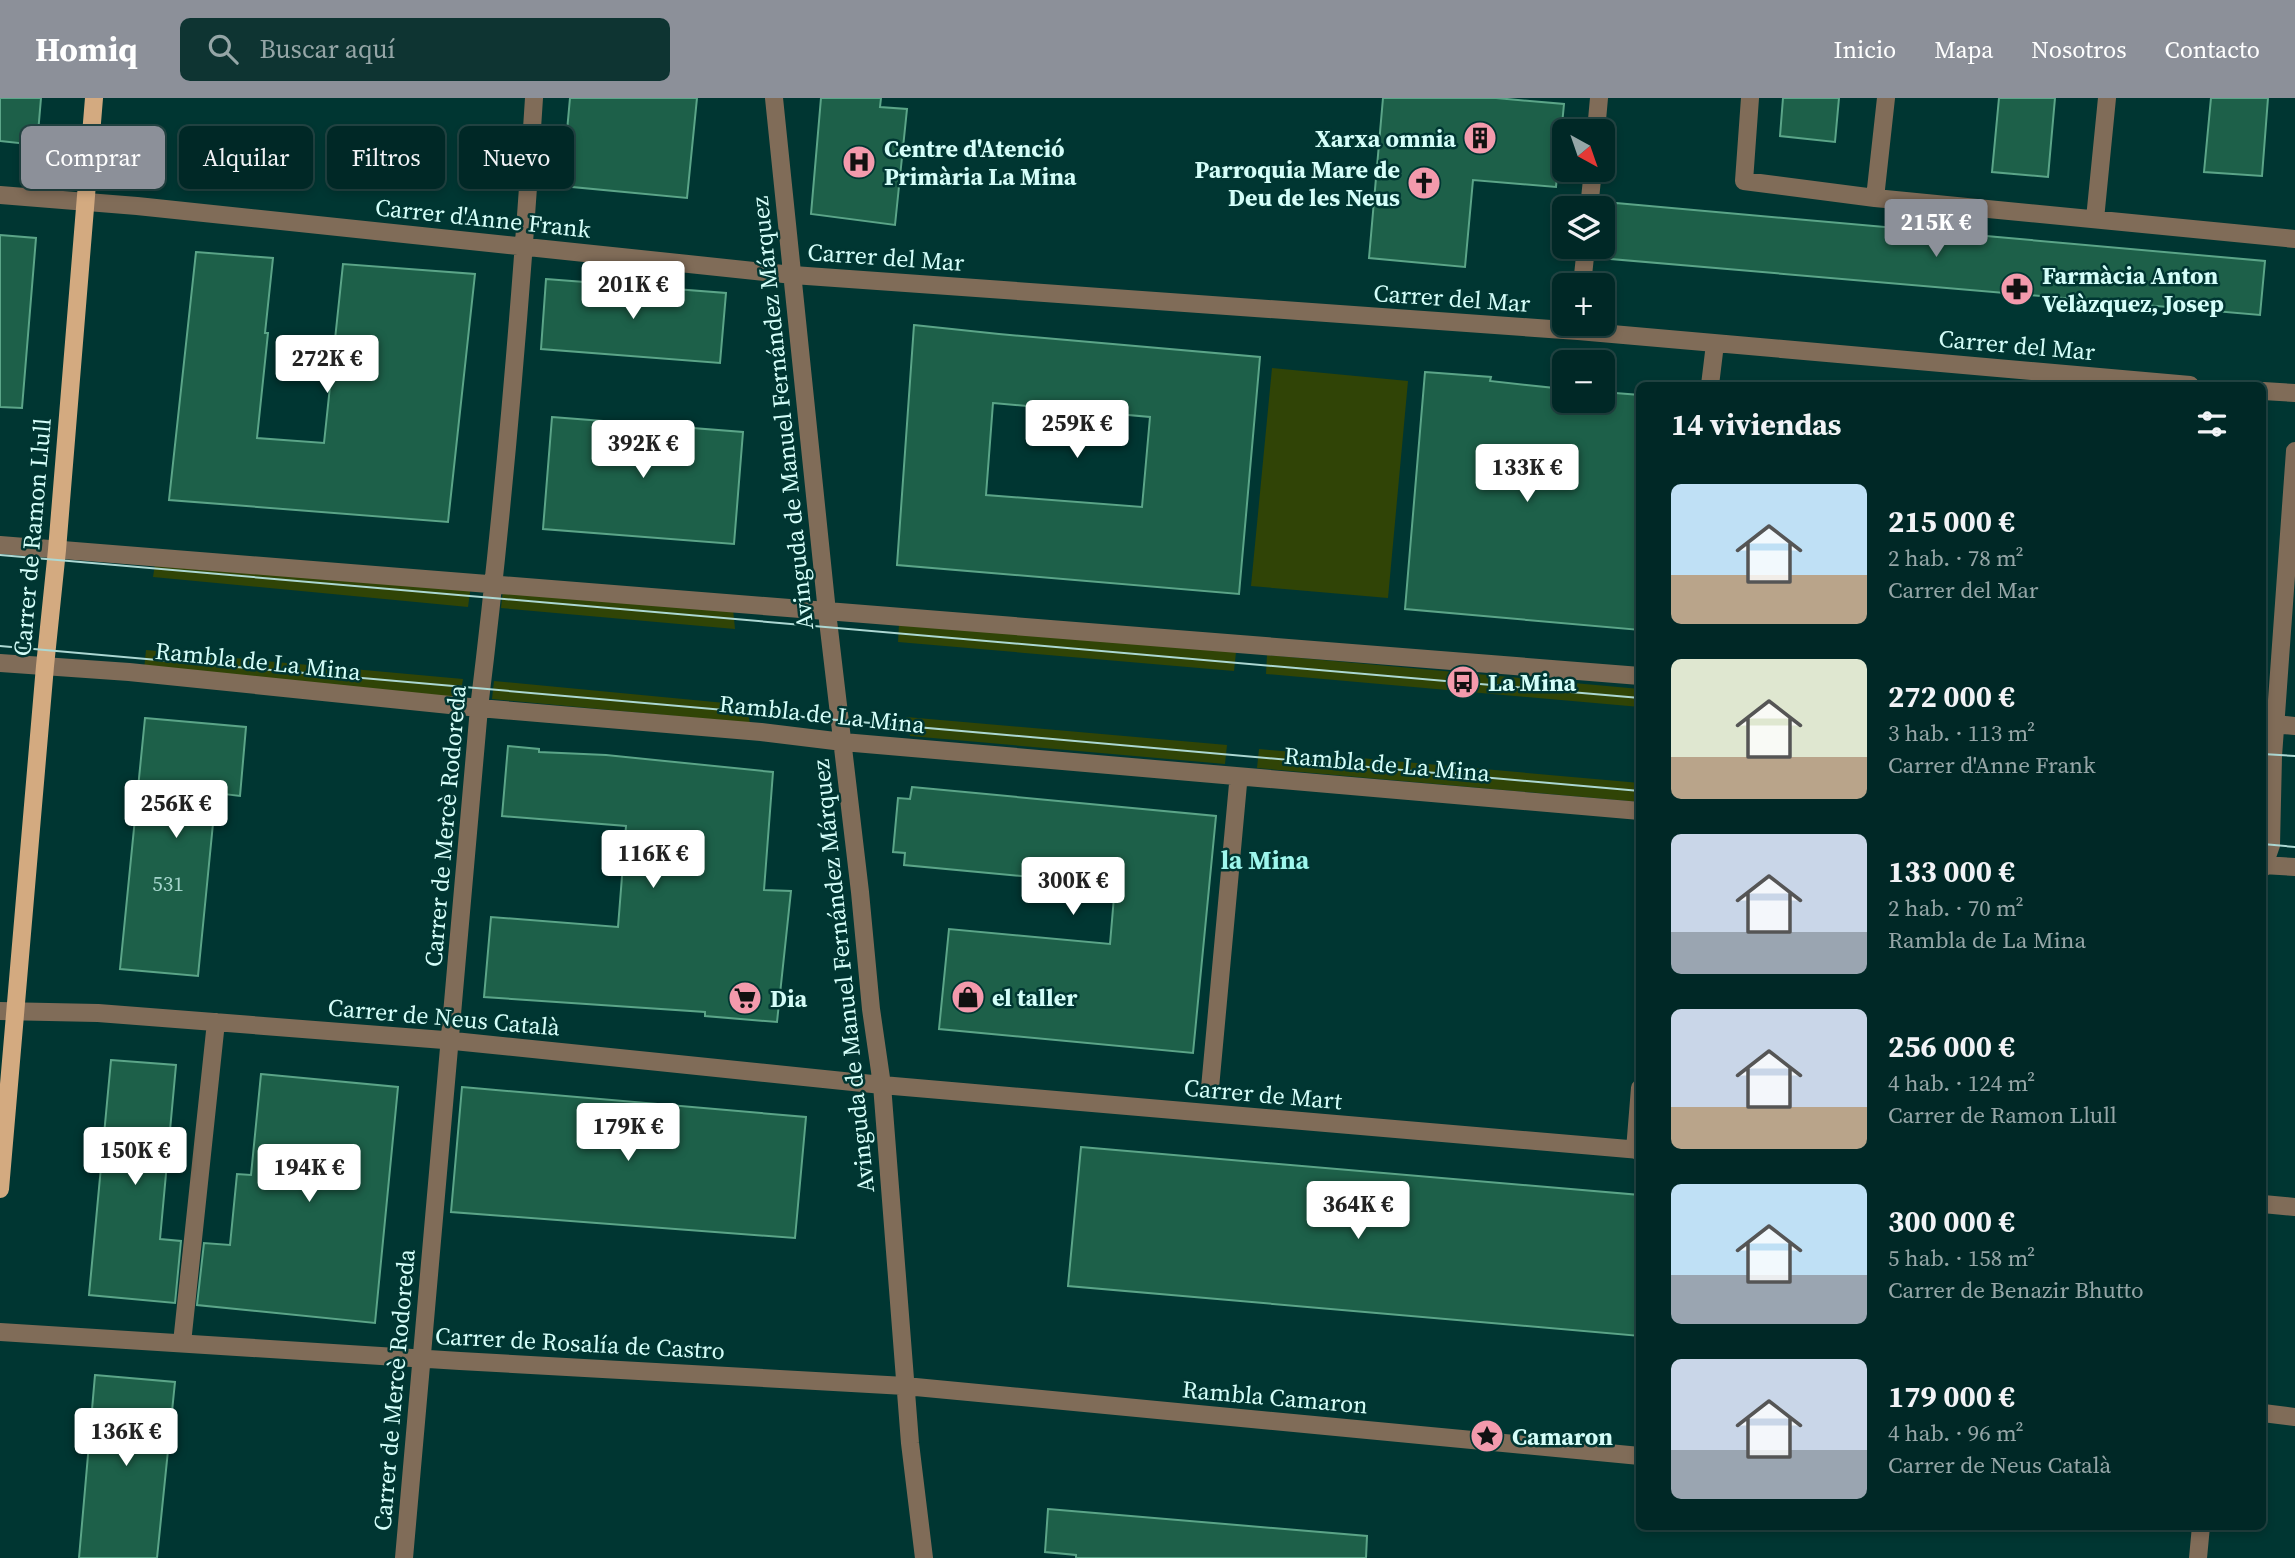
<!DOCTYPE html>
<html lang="es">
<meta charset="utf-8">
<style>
:root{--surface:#002826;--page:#0e3432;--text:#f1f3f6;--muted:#95a6a7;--line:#224443;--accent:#8c9099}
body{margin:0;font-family:"Source Serif 4",serif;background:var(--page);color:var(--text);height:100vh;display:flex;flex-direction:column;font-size:26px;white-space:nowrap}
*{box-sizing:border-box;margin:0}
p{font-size:23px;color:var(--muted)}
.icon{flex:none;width:38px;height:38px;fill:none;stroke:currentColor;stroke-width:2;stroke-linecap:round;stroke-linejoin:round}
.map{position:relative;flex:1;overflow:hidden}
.details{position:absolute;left:1636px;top:284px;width:630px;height:1148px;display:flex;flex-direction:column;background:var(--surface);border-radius:10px;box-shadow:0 4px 10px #0003,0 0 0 2px var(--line)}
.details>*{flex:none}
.hud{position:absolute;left:21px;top:28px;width:665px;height:63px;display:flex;gap:14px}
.needle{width:46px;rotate:140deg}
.fabs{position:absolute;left:1552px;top:21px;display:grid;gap:14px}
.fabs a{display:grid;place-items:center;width:63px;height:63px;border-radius:10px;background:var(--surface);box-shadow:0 4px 10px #0003,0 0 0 2px var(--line);font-size:35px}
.price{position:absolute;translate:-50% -60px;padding:0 16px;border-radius:7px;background:#fff;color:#222;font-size:23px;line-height:46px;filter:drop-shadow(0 2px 4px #0008)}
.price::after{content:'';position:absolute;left:50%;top:42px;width:21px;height:16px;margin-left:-10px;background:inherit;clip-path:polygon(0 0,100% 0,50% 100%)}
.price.current{background:var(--accent);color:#fff}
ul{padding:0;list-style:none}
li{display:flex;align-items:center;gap:21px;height:175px;padding:0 35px}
li span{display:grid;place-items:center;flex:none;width:196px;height:140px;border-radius:10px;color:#555}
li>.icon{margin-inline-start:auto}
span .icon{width:84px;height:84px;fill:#fffc;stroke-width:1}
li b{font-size:30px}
h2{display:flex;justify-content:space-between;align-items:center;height:84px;padding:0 35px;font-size:30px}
.tag{padding:0 24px;border-radius:10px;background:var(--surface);box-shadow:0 4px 10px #0003,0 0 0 2px var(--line);font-size:24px;line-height:63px}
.tag.current{background:var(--accent);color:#fff}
header{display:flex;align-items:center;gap:42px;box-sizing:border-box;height:98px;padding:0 35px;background:var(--accent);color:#fff}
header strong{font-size:33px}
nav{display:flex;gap:38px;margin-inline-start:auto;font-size:24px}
.search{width:490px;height:63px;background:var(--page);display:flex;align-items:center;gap:18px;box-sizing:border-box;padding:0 24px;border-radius:10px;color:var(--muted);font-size:26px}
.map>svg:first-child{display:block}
</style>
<header>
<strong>Homiq</strong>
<div class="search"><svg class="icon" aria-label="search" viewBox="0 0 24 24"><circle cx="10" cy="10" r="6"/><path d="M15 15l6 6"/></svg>Buscar aquí</div>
<nav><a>Inicio</a><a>Mapa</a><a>Nosotros</a><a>Contacto</a></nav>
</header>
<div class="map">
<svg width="2295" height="1460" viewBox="0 0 2295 1460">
<rect width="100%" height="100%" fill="#003632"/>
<path fill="#304406" d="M 1272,270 L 1408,283 L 1388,500 L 1251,488 Z
M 156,460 L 471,487 L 468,509 L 153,479 Z
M 503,492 L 733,511 L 735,531 L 501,510 Z
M 899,526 L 1236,554 L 1234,573 L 898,544 Z
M 146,552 L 463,581 L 460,600 L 144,572 Z
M 1267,557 L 1640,591 L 1640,609 L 1266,576 Z
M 494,583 L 746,607 L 750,625 L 492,601 Z
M 906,619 L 1227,647 L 1225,666 L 910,638 Z
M 1259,651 L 1640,685 L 1640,704 L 1257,670 Z"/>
<path fill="#1d6049" stroke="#5ba588" stroke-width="2" fill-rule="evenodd" d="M 0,0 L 41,0 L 37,47 L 0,43 Z
M 570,0 L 697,0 L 687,100 L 562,88 Z
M 821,0 L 881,0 L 880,9 L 907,11 L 895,127 L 811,116 Z
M 1383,0 L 1496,0 L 1564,6 L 1556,89 L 1473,82 L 1465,169 L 1369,160 Z
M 1783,0 L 1839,0 L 1835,44 L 1780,38 Z
M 1999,0 L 2055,0 L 2048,79 L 1992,74 Z
M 2211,0 L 2268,0 L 2262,78 L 2204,74 Z
M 1616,105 L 2265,163 L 2260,217 L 1611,161 Z
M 0,137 L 36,140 L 22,310 L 0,309 Z
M 196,154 L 273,160 L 265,235 L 268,235 L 257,340 L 324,345 L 343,166 L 475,176 L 448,424 L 169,402 Z
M 546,181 L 726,195 L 720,265 L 541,251 Z
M 914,227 L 999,236 L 1260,259 L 1239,496 L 897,467 ZM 993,305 L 1150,319 L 1142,409 L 986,397 Z
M 1425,274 L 1491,279 L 1490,283 L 1564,291 L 1564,303 L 1603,303 L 1603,294 L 1640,297 L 1640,532 L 1405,511 Z
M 552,319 L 743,334 L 734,446 L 543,431 Z
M 145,620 L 246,629 L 240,698 L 216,695 L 198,878 L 120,871 Z
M 508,648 L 539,651 L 539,654 L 606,657 L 773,674 L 764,792 L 791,793 L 777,924 L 705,918 L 705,914 L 484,899 L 491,819 L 618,829 L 626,728 L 502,718 Z
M 912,689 L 1216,718 L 1193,955 L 939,931 L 949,831 L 1110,846 L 1115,787 L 904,767 L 905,755 L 893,754 L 898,700 L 910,701 Z
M 111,962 L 176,967 L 160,1141 L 181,1143 L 175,1205 L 89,1197 Z
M 261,976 L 398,989 L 375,1225 L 197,1207 L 204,1145 L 230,1147 L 237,1076 L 251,1077 Z
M 462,989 L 806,1019 L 795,1140 L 451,1114 Z
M 1081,1049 L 1640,1097 L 1640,1238 L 1068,1188 Z
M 95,1277 L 175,1284 L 157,1460 L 79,1460 Z
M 1048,1411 L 1367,1438 L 1366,1460 L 1076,1460 L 1076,1457 L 1045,1454 Z"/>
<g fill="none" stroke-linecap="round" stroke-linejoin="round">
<path stroke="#806c58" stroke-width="18" d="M 774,0 L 827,514 L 860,794 L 871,911 L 882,987 L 910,1345 L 924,1460
M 1750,0 L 1744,83 L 1875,100 L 2295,141
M 1596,33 L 1599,0
M 0,97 L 137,108 L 793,177 L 1578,233 L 2190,287
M 1875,100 L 1886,0
M 1589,110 L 1593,72
M 2095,121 L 2107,0
M 1582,187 L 1586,149
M 1710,287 L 1715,246
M 2263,293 L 2295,295
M 0,447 L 1640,578
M 0,565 L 129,574 L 479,610 L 761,634 L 843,644 L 1640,713
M 2263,625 L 2295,628
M 2263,767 L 2295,769
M 2263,770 L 2271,747 L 2273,658 L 2295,353
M 0,913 L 98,915 L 444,942 L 882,987 L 1640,1052
M 1210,990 L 1238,686
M 1635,1052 L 1640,990
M 2263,1106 L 2295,1109
M 0,1234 L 460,1263 L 905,1288 L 1640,1358
M 182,1245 L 216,924
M 2263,1315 L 2295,1319
M 404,1460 L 479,610 C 504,407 521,204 534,0
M 2198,1460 L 2201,1428"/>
<path stroke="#d3aa80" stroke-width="18" d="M 0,1091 L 45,568 L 57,452 L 94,0"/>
<path stroke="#acd8d3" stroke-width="2" d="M 0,457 L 1640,600
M 0,548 L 1640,693
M 2263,656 L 2295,658
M 2263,746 L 2295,749"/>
</g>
<defs>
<symbol id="building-disc" viewBox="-11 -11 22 22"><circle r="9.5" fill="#f39aac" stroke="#003632"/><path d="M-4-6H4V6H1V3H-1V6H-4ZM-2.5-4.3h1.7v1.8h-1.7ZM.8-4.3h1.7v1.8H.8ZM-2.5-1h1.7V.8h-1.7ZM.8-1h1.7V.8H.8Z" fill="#111"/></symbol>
<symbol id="hospital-disc" viewBox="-11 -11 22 22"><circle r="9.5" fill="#f39aac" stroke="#003632"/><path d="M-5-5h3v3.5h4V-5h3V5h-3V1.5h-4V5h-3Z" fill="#111"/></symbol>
<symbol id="church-disc" viewBox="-11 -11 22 22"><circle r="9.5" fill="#f39aac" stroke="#003632"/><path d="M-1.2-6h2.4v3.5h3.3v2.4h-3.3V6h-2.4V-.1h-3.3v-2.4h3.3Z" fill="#111"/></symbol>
<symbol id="pharmacy-disc" viewBox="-11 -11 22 22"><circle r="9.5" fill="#f39aac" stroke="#003632"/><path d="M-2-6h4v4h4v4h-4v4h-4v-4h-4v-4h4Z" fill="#111"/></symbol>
<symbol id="bus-disc" viewBox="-11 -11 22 22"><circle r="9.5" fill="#f39aac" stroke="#003632"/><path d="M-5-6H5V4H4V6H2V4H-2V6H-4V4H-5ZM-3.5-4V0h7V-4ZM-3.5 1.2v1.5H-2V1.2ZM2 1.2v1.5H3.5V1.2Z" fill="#111"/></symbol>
<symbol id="shop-disc" viewBox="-11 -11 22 22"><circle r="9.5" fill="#f39aac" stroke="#003632"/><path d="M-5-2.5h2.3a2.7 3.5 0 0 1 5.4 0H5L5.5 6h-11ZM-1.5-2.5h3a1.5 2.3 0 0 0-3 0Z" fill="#111"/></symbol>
<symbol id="supermarket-disc" viewBox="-11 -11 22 22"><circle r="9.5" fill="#f39aac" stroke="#003632"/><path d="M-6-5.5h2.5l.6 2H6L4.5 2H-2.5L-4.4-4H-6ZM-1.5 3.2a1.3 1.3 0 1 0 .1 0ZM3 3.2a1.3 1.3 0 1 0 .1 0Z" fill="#111"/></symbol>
<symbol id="sight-disc" viewBox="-11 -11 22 22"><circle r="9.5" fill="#f39aac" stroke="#003632"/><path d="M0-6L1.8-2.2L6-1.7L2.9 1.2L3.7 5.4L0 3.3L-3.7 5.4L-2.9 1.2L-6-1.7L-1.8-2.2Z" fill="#111"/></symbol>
</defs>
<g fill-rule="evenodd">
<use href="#building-disc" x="1461" y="21" width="38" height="38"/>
<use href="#hospital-disc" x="840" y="45" width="38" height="38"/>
<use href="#church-disc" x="1405" y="66" width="38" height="38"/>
<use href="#pharmacy-disc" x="1998" y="172" width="38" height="38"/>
<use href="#bus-disc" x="1444" y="565" width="38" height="38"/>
<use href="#shop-disc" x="949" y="880" width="38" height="38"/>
<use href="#supermarket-disc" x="726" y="881" width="38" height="38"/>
<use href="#sight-disc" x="1468" y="1319" width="38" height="38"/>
</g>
<g text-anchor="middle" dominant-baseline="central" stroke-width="5" stroke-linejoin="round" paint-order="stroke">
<g font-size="21" fill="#a6d6cd">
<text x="168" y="785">531</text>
</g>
<g font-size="24" font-weight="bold" fill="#d4fef9" stroke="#003632" text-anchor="start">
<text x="1456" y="40" text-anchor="end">Xarxa omnia</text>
<text x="884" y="50">Centre d'Atenció<tspan x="884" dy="28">Primària La Mina</tspan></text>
<text x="1400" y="71" text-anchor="end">Parroquia Mare de<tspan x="1400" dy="28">Deu de les Neus</tspan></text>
<text x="2042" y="177">Farmàcia Anton<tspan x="2042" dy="28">Velàzquez, Josep</tspan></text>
<text x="1488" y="584">La Mina</text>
<text x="992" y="899">el taller</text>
<text x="770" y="900">Dia</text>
<text x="1512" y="1338">Camaron</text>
</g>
<g font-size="24" fill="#d4fef9" stroke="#003632">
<text transform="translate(483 120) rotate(6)">Carrer d'Anne Frank</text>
<text transform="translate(886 159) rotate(4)">Carrer del Mar</text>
<text transform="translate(1452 200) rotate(4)">Carrer del Mar</text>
<text transform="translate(2017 247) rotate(5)">Carrer del Mar</text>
<text transform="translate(782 315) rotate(-96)">Avinguda de Manuel Fernández Márquez</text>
<text transform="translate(32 439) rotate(-85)">Carrer de Ramon Llull</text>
<text transform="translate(258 563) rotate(6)">Rambla de La Mina</text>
<text transform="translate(822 616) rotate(6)">Rambla de La Mina</text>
<text transform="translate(1387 666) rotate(5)">Rambla de La Mina</text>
<text transform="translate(445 728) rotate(-85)">Carrer de Mercè Rodoreda</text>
<text transform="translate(843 878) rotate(-96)">Avinguda de Manuel Fernández Márquez</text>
<text transform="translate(444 919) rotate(5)">Carrer de Neus Català</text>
<text transform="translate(1263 996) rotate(5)">Carrer de Mart</text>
<text transform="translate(580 1245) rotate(3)">Carrer de Rosalía de Castro</text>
<text transform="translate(394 1292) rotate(-85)">Carrer de Mercè Rodoreda</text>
<text transform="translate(1275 1299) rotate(5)">Rambla Camaron</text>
</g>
<g font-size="26" font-weight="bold" fill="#9ef7ed" stroke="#003632">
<text x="1265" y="762">la Mina</text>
</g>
</g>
</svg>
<div class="fabs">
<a><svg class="needle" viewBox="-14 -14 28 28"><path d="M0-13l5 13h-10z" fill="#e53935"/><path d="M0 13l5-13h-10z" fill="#95a6a7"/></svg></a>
<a><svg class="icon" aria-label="layers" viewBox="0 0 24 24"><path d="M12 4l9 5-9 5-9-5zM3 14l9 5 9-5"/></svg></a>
<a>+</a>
<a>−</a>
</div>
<b class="price current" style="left:1936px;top:161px">215K €</b>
<b class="price" style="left:633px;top:223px">201K €</b>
<b class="price" style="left:327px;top:297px">272K €</b>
<b class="price" style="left:1077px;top:362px">259K €</b>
<b class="price" style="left:643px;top:382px">392K €</b>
<b class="price" style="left:1527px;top:406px">133K €</b>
<b class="price" style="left:176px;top:742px">256K €</b>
<b class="price" style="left:653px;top:792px">116K €</b>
<b class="price" style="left:1073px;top:819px">300K €</b>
<b class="price" style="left:628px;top:1065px">179K €</b>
<b class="price" style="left:135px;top:1089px">150K €</b>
<b class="price" style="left:309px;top:1106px">194K €</b>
<b class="price" style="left:1358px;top:1143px">364K €</b>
<b class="price" style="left:126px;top:1370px">136K €</b>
<div class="hud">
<a class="tag current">Comprar</a>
<a class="tag">Alquilar</a>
<a class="tag">Filtros</a>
<a class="tag">Nuevo</a>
</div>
<section class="details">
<h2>14 viviendas<svg class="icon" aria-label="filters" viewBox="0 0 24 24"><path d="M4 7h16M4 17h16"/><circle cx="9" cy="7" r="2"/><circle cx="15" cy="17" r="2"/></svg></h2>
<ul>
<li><span style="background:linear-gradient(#bfe0f5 65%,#b9a48a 0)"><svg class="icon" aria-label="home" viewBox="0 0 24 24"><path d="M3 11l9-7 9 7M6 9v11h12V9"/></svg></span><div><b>215 000 €</b><p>2 hab. · 78 m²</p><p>Carrer del Mar</p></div></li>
<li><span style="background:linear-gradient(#dfe7d0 70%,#b9a48a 0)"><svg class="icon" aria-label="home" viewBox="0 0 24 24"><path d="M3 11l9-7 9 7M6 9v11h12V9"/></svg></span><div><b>272 000 €</b><p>3 hab. · 113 m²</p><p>Carrer d'Anne Frank</p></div></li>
<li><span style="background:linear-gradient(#c9d6e8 70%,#9aa5b1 0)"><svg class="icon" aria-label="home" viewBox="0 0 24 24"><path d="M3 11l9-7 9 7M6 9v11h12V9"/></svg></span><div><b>133 000 €</b><p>2 hab. · 70 m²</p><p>Rambla de La Mina</p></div></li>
<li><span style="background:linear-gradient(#c9d6e8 70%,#b9a48a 0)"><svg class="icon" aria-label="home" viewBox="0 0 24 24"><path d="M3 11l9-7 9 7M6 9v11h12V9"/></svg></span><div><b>256 000 €</b><p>4 hab. · 124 m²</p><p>Carrer de Ramon Llull</p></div></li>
<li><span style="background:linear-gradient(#bfe0f5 65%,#9aa5b1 0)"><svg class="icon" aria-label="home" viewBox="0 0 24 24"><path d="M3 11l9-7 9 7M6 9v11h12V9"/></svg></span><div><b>300 000 €</b><p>5 hab. · 158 m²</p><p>Carrer de Benazir Bhutto</p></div></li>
<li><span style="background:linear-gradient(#c9d6e8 65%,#9aa5b1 0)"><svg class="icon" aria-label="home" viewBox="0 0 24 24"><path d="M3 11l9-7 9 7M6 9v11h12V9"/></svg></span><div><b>179 000 €</b><p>4 hab. · 96 m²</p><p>Carrer de Neus Català</p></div></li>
</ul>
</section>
</div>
